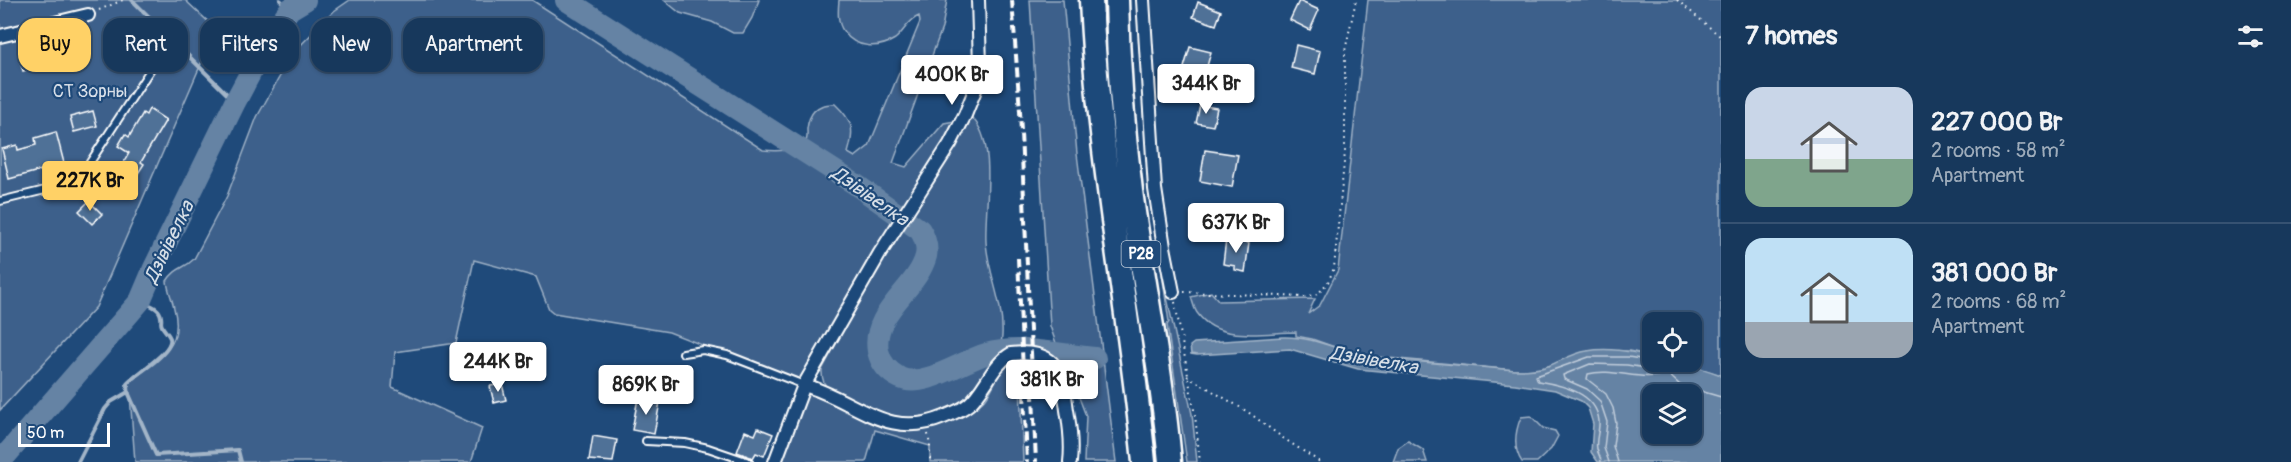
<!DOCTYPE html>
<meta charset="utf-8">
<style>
:root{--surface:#17385c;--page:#244365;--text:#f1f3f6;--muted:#9eacbb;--line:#365272;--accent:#ffd166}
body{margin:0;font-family:Pangolin,sans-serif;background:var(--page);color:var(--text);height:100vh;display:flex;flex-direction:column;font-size:22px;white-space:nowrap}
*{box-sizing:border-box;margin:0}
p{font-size:20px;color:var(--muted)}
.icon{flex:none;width:33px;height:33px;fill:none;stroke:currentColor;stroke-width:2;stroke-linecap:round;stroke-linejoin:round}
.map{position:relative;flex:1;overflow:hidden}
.drawer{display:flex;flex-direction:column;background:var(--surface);width:570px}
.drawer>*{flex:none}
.banner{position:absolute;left:18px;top:18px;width:570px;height:54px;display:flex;gap:12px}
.controls{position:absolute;left:1642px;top:312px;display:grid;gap:12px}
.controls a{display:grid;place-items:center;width:60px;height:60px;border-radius:12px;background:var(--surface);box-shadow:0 2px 4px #0004,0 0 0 2px var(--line);font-size:30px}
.scale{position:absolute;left:18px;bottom:15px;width:92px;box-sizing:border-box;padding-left:6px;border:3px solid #fff;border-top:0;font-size:16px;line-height:21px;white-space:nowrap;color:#fff;-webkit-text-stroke:4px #1f4a7a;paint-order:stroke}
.price{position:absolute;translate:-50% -51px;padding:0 14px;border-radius:6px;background:#fff;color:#222;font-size:20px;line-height:39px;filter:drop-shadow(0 2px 3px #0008)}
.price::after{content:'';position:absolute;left:50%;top:36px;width:18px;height:14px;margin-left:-9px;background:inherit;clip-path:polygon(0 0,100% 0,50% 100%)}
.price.on{background:var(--accent);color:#111}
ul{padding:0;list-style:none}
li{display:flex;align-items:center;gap:18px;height:150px;padding:0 24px}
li+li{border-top:2px solid var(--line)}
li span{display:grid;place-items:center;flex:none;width:168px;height:120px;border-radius:18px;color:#555}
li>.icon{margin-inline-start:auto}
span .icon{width:72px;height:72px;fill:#fffc;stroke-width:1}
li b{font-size:26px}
h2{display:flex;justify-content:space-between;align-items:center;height:72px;padding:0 24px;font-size:26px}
.tag{padding:0 21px;border-radius:18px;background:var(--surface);box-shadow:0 2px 4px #0004,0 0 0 2px var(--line);font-size:21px;line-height:54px}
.tag.on{background:var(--accent);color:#111}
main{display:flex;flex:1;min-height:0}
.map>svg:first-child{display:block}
</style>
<main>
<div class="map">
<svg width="1721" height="462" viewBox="0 0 1721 462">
<rect width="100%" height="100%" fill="#1f4a7a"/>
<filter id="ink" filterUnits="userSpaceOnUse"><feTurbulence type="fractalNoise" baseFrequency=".0167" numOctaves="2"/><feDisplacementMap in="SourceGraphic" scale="12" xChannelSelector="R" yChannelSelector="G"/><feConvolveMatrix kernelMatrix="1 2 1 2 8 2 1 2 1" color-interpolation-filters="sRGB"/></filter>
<g filter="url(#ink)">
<path fill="#3c618b" stroke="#9eb0c5" stroke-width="1.5" d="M 0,0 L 185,0 L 216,29 L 96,307 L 0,410 Z
M 350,0 L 532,0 L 763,150 C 773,151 798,152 805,143 C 808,139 807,134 807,129 C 809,111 818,103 835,104 C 853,121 855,129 848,153 L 855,157 L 869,146 L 920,22 L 919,16 C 908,20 904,32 895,39 C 879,49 856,49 844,32 C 837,23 838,11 839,0 L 947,0 L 942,28 L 893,163 L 906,167 L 944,123 L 972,118 C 998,142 984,209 986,242 C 988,274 1004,303 1002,336 C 1001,354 992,368 981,381 C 975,389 969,400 962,406 C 958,410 950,411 945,413 C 908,424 891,421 857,404 C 839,395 821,393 822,370 L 881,261 L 804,385 L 669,332 L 554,313 L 549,309 L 536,277 L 474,260 L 456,343 L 395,352 L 392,387 L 482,428 L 471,462 L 135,462 L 129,382 C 156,362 185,348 174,308 C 172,298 168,291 167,281 C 176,267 184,269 194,259 L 227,196 L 257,117 L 293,53 L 334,11 Z
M 664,0 L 759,0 L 752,18 L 743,33 L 733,33 L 712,22 L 680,13 Z
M 1030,0 L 1063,0 L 1077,154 L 1116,462 L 1084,462 L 1086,416 L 1074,384 L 1064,366 L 1050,326 Z
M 1368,0 L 1721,0 L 1721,375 L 1678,362 L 1692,362 L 1692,322 L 1653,322 L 1653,356 L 1629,351 L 1588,351 L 1546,367 L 1532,370 L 1515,370 L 1357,355 L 1312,339 L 1296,336 L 1296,332 C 1265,332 1219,343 1198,314 C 1194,310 1193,302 1191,297 L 1211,292 L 1219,301 L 1315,299 L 1308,314 L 1320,305 L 1338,270 Z
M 1162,274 L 1192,414 L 1197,462 L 1187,462 L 1167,325 L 1169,322 Z
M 1012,360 L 1019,360 L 1023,462 L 930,462 L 930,446 L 875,430 L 866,462 L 776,462 L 808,388 L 900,429 C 925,430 969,419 986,398 C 996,385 998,368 1012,360 Z
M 1531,416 L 1543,428 L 1555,431 L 1558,436 L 1551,449 L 1537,462 L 1522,462 C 1513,449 1515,432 1521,417 Z
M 1408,441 L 1423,450 L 1427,462 L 1393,462 L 1398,448 Z"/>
<path fill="#6583a4" stroke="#a3b5c8" stroke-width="1.5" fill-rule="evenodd" d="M 1283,337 C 1316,336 1344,354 1376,358 L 1515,370 C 1526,370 1537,370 1548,366 C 1561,361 1573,353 1587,351 C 1609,347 1632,352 1653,356 L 1653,362 C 1679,362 1697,366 1721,375 L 1721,462 L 1598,462 L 1591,452 L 1593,424 L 1588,408 L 1581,401 L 1555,390 L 1515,384 L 1358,369 L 1290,349 L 1197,355 L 1191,354 L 1190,346 L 1194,343 ZM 1653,394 L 1692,394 L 1692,434 L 1653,434 Z"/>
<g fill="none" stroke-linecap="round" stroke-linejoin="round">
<path stroke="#c1cddb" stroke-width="1.5" d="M 1601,462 C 1601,457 1598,454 1597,449 C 1595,440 1600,430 1599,421 C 1596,392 1561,385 1538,381 L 1536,376 L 1589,357 L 1628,357 L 1653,361
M 1609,462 L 1604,448 L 1607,422 L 1600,401 L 1587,389 L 1564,379 L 1563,375 L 1590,364 L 1627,365 L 1652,369 L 1659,367 L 1664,362
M 1618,462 L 1613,446 L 1616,423 L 1613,408 L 1606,394 L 1587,379 L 1588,374 C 1614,367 1642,383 1667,373 L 1680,385 L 1721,397"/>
<path stroke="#a3b5c8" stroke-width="4" d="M 132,0 L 235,102
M 280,0 L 290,9
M 128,392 L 156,455 L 238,450 L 241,462
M 78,462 L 105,409 L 111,402 L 128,392 L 127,384 C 136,373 174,351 170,338 C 168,333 164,330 162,326 C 160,322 162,322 161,317 C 160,307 149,305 140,301"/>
<path stroke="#6583a4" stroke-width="22" d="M 566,0 L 855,184 L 920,230 C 925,238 928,246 926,256 C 917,290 871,312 878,351 C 881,364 888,372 900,378 C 923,389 962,361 986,354 C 1020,344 1060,355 1095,358
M 0,462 L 140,301 L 154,268 L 235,102 L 270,36 L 290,9 L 305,0"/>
</g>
<path fill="#507197" stroke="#fff" stroke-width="1.5" d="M 1299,1 L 1319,10 L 1310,30 L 1290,20 Z
M 1198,2 L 1221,11 L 1216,25 L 1193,17 Z
M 79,35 L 84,56 L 65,61 L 59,41 Z
M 1296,45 L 1320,51 L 1315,74 L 1291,68 Z
M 1190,47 L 1211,52 L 1204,77 L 1183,71 Z
M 40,48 L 44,65 L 23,71 L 18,54 Z
M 1200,105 L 1217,108 L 1213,126 L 1196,123 Z
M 149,109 L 166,120 L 141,162 L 144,164 L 135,178 L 120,169 L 129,153 L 118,146 L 125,134 L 129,137 L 143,113 L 146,115 Z
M 93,111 L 97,126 L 74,132 L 70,117 Z
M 56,132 L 65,167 L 43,173 L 42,170 L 9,179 L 2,149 L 17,145 L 18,150 L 36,145 L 35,138 Z
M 1205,150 L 1238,155 L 1232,187 L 1200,181 Z
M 89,201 L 102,214 L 92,224 L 79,211 Z
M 1226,239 L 1249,243 L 1245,272 L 1235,270 L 1235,266 L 1223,264 Z
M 502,384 L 506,400 L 494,403 L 490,386 Z
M 638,398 L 660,402 L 654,434 L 632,430 Z
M 758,428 L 773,434 L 764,456 L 756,453 L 753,458 L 737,452 L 745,431 L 755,435 Z
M 593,436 L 617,440 L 613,462 L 589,460 Z"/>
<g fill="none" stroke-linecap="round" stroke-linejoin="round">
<defs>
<path id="lane" d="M 0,201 L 74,183 L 87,167 L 152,67
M 683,353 L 703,350 L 727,355 L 804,385
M 646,441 L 685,443 L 708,448 L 749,462"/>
<path id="street" d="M 1143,0 L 1155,189 L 1164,247 L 1173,292
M 0,36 L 88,15
M 804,385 C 856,400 887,441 944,417 C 953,413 962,410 969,404 C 985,390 992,365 1011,354 C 1057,348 1062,372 1067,410 C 1070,427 1072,445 1070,462
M 775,462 L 804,385 L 880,253 L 950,144 L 965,115 L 975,90 L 980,65 L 978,0"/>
<path id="highway" d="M 1091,0 C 1098,155 1129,308 1144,462
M 1117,0 C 1118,64 1123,128 1131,191 C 1143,281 1162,371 1170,462"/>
</defs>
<use href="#lane" stroke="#fff" stroke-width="10"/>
<use href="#street" stroke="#fff" stroke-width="16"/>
<use href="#highway" stroke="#fff" stroke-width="27"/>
<path stroke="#fff" stroke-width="2" stroke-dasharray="1.5 4.5" stroke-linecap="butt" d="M 1677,0 L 1721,37
M 99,10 L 123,0
M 1184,292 L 1305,297 L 1318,294 L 1328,282 L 1334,268 L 1345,152 L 1345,51 L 1356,0
M 1175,302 L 1195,415 L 1200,462
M 1187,376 L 1248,412 L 1283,438 L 1320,462
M 928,434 L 930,446 L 930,462"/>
<use href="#lane" stroke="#1f4a7a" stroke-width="6"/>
<use href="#street" stroke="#1f4a7a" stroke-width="12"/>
<use href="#highway" stroke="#1f4a7a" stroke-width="22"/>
<path stroke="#fff" stroke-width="4" stroke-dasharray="9 4.5" stroke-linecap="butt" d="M 1012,0 L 1020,111 L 1036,462
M 1018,258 L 1027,462"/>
</g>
</g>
<g text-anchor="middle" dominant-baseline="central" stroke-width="4.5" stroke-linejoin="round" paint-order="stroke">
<rect fill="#1f4a7a" stroke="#bcc9d7" stroke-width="1.5" x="1121.5" y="241" width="39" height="26" rx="4.5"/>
<g font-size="16" font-weight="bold" fill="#fff">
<text x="1141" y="254">Р28</text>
</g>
<g font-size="18" fill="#d8dfe8" stroke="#1f4a7a">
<text x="90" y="91">СТ Зорны</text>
</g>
<g font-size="20" font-style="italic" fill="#d8e0e8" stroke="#1f4a7a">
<text transform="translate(870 196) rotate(35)">Дзівівелка</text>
<text transform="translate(169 242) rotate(-64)">Дзівівелка</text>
<text transform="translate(1374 360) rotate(10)">Дзівівелка</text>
</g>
</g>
</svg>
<div class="controls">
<a><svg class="icon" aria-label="locate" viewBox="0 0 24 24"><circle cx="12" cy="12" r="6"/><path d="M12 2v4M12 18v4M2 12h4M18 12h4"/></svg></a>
<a><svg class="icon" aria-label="layers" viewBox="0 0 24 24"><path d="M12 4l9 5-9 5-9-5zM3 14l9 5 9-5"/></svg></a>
</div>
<div class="scale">50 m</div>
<b class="price" style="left:952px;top:106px">400K Br</b>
<b class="price" style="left:1206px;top:115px">344K Br</b>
<b class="price on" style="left:90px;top:212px">227K Br</b>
<b class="price" style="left:1236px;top:254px">637K Br</b>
<b class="price" style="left:498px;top:393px">244K Br</b>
<b class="price" style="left:1052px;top:411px">381K Br</b>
<b class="price" style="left:646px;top:416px">869K Br</b>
<div class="banner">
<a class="tag on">Buy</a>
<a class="tag">Rent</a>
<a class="tag">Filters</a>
<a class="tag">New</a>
<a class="tag">Apartment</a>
</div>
</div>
<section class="drawer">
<h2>7 homes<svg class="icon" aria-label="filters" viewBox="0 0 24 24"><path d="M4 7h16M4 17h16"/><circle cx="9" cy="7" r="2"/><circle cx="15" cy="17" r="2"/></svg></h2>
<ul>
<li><span style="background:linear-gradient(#c9d6e8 60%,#7fa58c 0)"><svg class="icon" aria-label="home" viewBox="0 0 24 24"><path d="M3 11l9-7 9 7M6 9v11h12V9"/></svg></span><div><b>227 000 Br</b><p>2 rooms · 58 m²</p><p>Apartment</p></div></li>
<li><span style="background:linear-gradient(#bfe0f5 70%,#9aa5b1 0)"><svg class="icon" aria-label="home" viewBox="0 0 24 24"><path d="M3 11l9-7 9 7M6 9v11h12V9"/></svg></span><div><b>381 000 Br</b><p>2 rooms · 68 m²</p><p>Apartment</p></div></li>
</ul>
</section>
</main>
